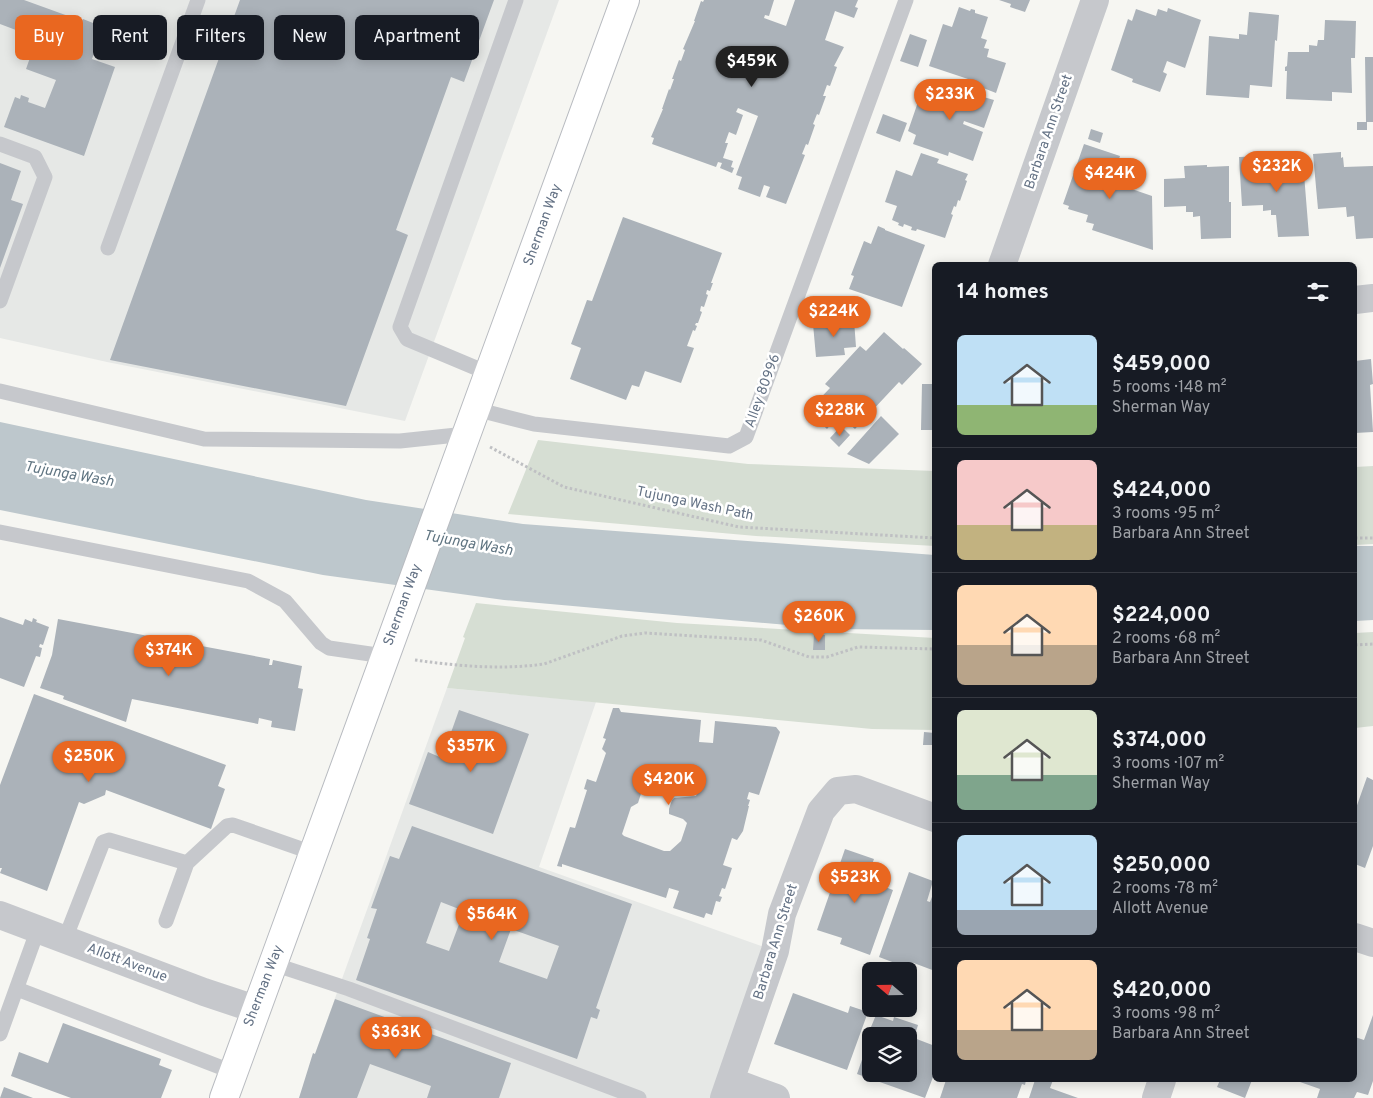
<!DOCTYPE html>
<meta charset="utf-8">
<style>
:root{--surface:#171b24;--page:#20242c;--text:#f1f3f6;--muted:#9ea1a6;--line:#363941;--accent:#e96720}
body{margin:0;font-family:Overpass,sans-serif;background:var(--page);color:var(--text);height:100vh;display:flex;flex-direction:column;font-size:19px;white-space:nowrap}
*{box-sizing:border-box;margin:0}
p{font-size:16px;color:var(--muted)}
.icon{flex:none;width:28px;height:28px;fill:none;stroke:currentColor;stroke-width:2;stroke-linecap:round;stroke-linejoin:round}
.map{position:relative;flex:1;overflow:hidden}
.panel{position:absolute;left:932px;top:262px;width:425px;height:820px;display:flex;flex-direction:column;background:var(--surface);border-radius:8px;box-shadow:0 2px 12px #0003}
.panel>*{flex:none}
.banner{position:absolute;left:15px;top:15px;width:475px;height:45px;display:flex;gap:10px}
.needle{width:32px;rotate:290deg}
.buttons{position:absolute;left:862px;top:962px;display:grid;gap:10px}
.buttons a{display:grid;place-items:center;width:55px;height:55px;border-radius:8px;background:var(--surface);box-shadow:0 2px 12px #0003;font-size:25px}
.price{position:absolute;translate:-50% -42px;padding:0 11px;border-radius:18px;background:var(--accent);color:#fff;font-size:16px;line-height:32px;filter:drop-shadow(0 1px 2px #0008)}
.price::after{content:'';position:absolute;left:50%;top:30px;width:15px;height:11px;margin-left:-8px;background:inherit;clip-path:polygon(0 0,100% 0,50% 100%)}
.price.active{background:#222;color:#fff}
ul{padding:0;list-style:none}
li{display:flex;align-items:center;gap:15px;height:125px;padding:0 25px}
li+li{border-top:1px solid var(--line)}
li span{display:grid;place-items:center;flex:none;width:140px;height:100px;border-radius:8px;color:#555}
li>.icon{margin-inline-start:auto}
span .icon{width:60px;height:60px;fill:#fffc;stroke-width:1}
li b{font-size:21px}
h2{display:flex;justify-content:space-between;align-items:center;height:60px;padding:0 25px;font-size:21px}
.pill{padding:0 18px;border-radius:8px;background:var(--surface);box-shadow:0 2px 12px #0003;font-size:18px;line-height:45px}
.pill.active{background:var(--accent);color:#fff}
.map>svg:first-child{display:block}
</style>
<div class="map">
<svg width="1373" height="1098" viewBox="0 0 1373 1098">
<rect width="100%" height="100%" fill="#f6f6f2"/>
<path fill="#e6e8e6" d="M 0,0 L 559,0 L 405,421 L 107,362 L 0,338 Z
M 447,688 L 596,702 L 539,867 L 767,948 L 712,1098 L 299,1098 Z"/>
<path fill="#d6ded3" d="M 538,440 L 748,464 L 935,471 L 935,546 L 756,536 L 508,514 Z
M 1373,466 L 1373,544 L 1355,545 L 1355,467 Z
M 476,603 L 677,623 L 935,638 L 935,730 L 872,729 L 447,688 L 465,638 L 463,637 Z
M 1373,632 L 1373,726 L 1355,728 L 1355,633 Z"/>
<path fill="#bdc7cc" d="M 0,422 L 366,500 L 523,524 L 935,555 L 935,630 L 833,629 L 504,600 L 323,575 L 0,510 Z
M 1355,546 L 1373,546 L 1373,620 L 1355,621 Z"/>
<path fill="#abb2b9" fill-rule="evenodd" d="M 0,0 L 24,0 L 82,21 L 83,19 L 103,27 L 92,59 L 115,67 L 84,156 L 4,127 L 15,97 L 20,99 L 21,95 L 29,98 L 28,102 L 45,108 L 56,80 L 26,69 L 37,38 L 0,24 Z
M 240,0 L 494,0 L 464,82 L 451,77 L 396,230 L 408,235 L 346,406 L 110,360 Z
M 704,0 L 774,0 L 769,16 L 765,15 L 764,18 L 786,26 L 795,0 L 858,0 L 855,7 L 858,8 L 854,18 L 835,11 L 825,40 L 844,47 L 834,66 L 837,67 L 830,86 L 827,85 L 823,96 L 826,96 L 819,115 L 817,114 L 813,124 L 815,125 L 808,145 L 806,144 L 802,154 L 805,155 L 786,204 L 766,197 L 770,187 L 764,185 L 760,197 L 738,189 L 742,177 L 736,175 L 758,116 L 738,108 L 736,112 L 743,115 L 736,135 L 729,132 L 725,143 L 728,143 L 723,158 L 733,161 L 731,167 L 734,168 L 732,173 L 720,168 L 722,163 L 718,162 L 716,167 L 652,144 L 654,138 L 651,137 L 663,109 L 662,109 L 669,89 L 670,90 L 674,79 L 672,79 L 679,60 L 681,61 L 685,50 L 683,49 L 695,21 L 694,21 L 701,1 L 703,2 Z
M 999,0 L 1030,0 L 1025,12 L 1010,7 L 1011,4 Z
M 959,7 L 970,11 L 971,9 L 975,10 L 975,13 L 988,17 L 981,38 L 987,40 L 984,48 L 989,49 L 987,57 L 1006,63 L 996,93 L 973,84 L 974,81 L 929,66 L 943,24 L 952,27 Z
M 1168,8 L 1201,20 L 1185,68 L 1167,61 L 1163,72 L 1167,74 L 1160,92 L 1132,82 L 1133,79 L 1111,70 L 1128,19 L 1132,21 L 1136,9 L 1156,16 L 1158,9 L 1167,12 Z
M 1249,12 L 1279,15 L 1277,41 L 1275,40 L 1272,87 L 1250,85 L 1249,98 L 1206,95 L 1209,36 L 1239,39 L 1239,34 L 1247,35 Z
M 1325,20 L 1356,21 L 1355,58 L 1351,58 L 1352,93 L 1332,92 L 1332,101 L 1286,99 L 1287,71 L 1285,71 L 1285,67 L 1287,66 L 1288,52 L 1309,52 L 1309,45 L 1317,46 L 1318,40 L 1324,40 Z
M 910,34 L 927,40 L 918,67 L 900,61 Z
M 1365,57 L 1373,57 L 1373,122 L 1367,122 L 1367,130 L 1357,130 L 1357,122 L 1366,122 Z
M 941,79 L 960,86 L 959,90 L 994,100 L 984,128 L 964,121 L 963,124 L 983,132 L 973,161 L 949,152 L 948,156 L 913,144 L 916,135 L 908,131 L 918,102 L 927,105 L 935,81 L 940,83 Z
M 883,114 L 907,123 L 900,142 L 876,133 Z
M 1091,129 L 1103,133 L 1100,143 L 1088,139 Z
M 1084,144 L 1120,156 L 1112,180 L 1124,183 L 1123,186 L 1152,196 L 1153,250 L 1092,230 L 1094,224 L 1086,222 L 1088,215 L 1068,209 L 1069,206 L 1063,204 Z
M 1341,152 L 1341,158 L 1343,157 L 1344,167 L 1373,166 L 1373,238 L 1356,239 L 1354,216 L 1347,217 L 1346,207 L 1318,209 L 1313,154 Z
M 921,153 L 939,159 L 937,163 L 968,174 L 965,180 L 967,181 L 960,201 L 958,200 L 956,207 L 954,206 L 951,214 L 953,215 L 945,238 L 917,229 L 916,231 L 911,230 L 912,227 L 904,224 L 903,227 L 898,225 L 899,223 L 892,220 L 897,206 L 885,202 L 896,170 L 912,176 Z
M 1262,156 L 1262,164 L 1305,164 L 1306,174 L 1304,174 L 1309,236 L 1278,237 L 1276,215 L 1271,215 L 1271,210 L 1263,211 L 1263,205 L 1242,206 L 1239,157 Z
M 0,163 L 21,171 L 11,200 L 23,204 L 0,268 Z
M 1207,165 L 1207,167 L 1229,166 L 1229,202 L 1231,202 L 1231,238 L 1201,239 L 1200,216 L 1193,217 L 1193,212 L 1186,212 L 1186,206 L 1164,207 L 1164,179 L 1185,178 L 1184,166 Z
M 623,217 L 722,253 L 711,283 L 713,283 L 710,291 L 707,290 L 706,294 L 708,295 L 704,307 L 701,306 L 700,311 L 702,312 L 698,323 L 696,323 L 695,325 L 697,326 L 695,331 L 693,330 L 687,346 L 694,348 L 681,383 L 645,371 L 639,387 L 632,385 L 626,400 L 570,379 L 581,348 L 571,344 L 587,300 L 592,301 Z
M 878,226 L 885,229 L 885,230 L 925,245 L 902,307 L 849,289 L 854,276 L 851,275 L 864,241 L 871,244 Z
M 821,300 L 830,303 L 827,315 L 818,313 Z
M 854,320 L 856,347 L 844,348 L 845,355 L 816,357 L 813,324 Z
M 884,332 L 903,349 L 904,348 L 922,364 L 902,385 L 899,382 L 855,429 L 839,415 L 827,429 L 808,411 L 830,388 L 825,384 L 860,346 L 866,351 Z
M 1371,359 L 1373,384 L 1370,385 L 1373,432 L 1355,433 L 1355,361 Z
M 922,384 L 935,384 L 935,430 L 921,430 Z
M 881,416 L 899,434 L 869,464 L 847,454 Z
M 841,426 L 850,435 L 839,447 L 830,438 Z
M 0,617 L 23,625 L 25,619 L 32,622 L 33,618 L 37,620 L 36,622 L 49,627 L 43,645 L 40,644 L 39,647 L 42,648 L 40,657 L 36,656 L 24,687 L 0,678 Z
M 58,619 L 270,659 L 269,665 L 272,665 L 273,660 L 302,666 L 298,688 L 303,689 L 295,731 L 271,727 L 272,721 L 259,718 L 258,724 L 132,699 L 126,722 L 63,699 L 64,696 L 40,688 L 52,655 Z
M 814,635 L 825,635 L 825,650 L 813,650 Z
M 34,694 L 226,765 L 218,786 L 225,789 L 211,829 L 106,790 L 105,795 L 84,804 L 79,802 L 47,891 L 0,873 L 2,868 L 0,868 L 0,785 Z
M 613,708 L 619,708 L 621,712 L 701,720 L 699,742 L 713,743 L 715,721 L 776,727 L 780,732 L 759,795 L 749,792 L 747,799 L 750,800 L 748,806 L 749,806 L 743,831 L 737,840 L 732,838 L 723,865 L 732,868 L 725,889 L 722,888 L 719,896 L 722,897 L 720,902 L 716,901 L 712,915 L 706,913 L 704,918 L 673,908 L 679,891 L 669,888 L 666,898 L 562,864 L 562,867 L 557,866 L 570,827 L 575,828 L 587,790 L 584,789 L 587,779 L 596,782 L 606,753 L 602,749 L 606,739 L 603,738 ZM 653,767 L 701,773 L 704,774 L 696,796 L 674,798 L 672,800 L 669,809 L 669,814 L 683,819 L 687,823 L 681,841 L 670,851 L 664,851 L 624,836 L 622,834 L 631,807 L 638,803 L 648,772 Z
M 459,710 L 529,734 L 493,834 L 409,804 L 428,752 L 442,758 Z
M 924,732 L 935,733 L 935,745 L 923,745 Z
M 1367,777 L 1373,780 L 1373,846 L 1365,868 L 1355,864 L 1355,811 Z
M 412,826 L 632,904 L 596,1008 L 600,1010 L 597,1019 L 591,1017 L 577,1059 L 356,980 L 370,939 L 367,938 L 377,909 L 371,908 L 390,856 L 399,859 ZM 441,902 L 464,911 L 449,951 L 426,943 ZM 511,929 L 559,946 L 547,979 L 499,962 Z
M 845,849 L 874,859 L 866,880 L 893,890 L 870,955 L 840,944 L 842,938 L 817,930 Z
M 909,872 L 933,881 L 927,901 L 930,902 L 935,889 L 935,971 L 911,962 L 908,968 L 879,957 Z
M 793,993 L 848,1013 L 850,1006 L 868,1012 L 847,1070 L 774,1044 Z
M 335,999 L 511,1063 L 499,1098 L 427,1098 L 431,1086 L 370,1064 L 357,1098 L 299,1098 L 313,1053 L 315,1054 Z
M 876,1015 L 893,1021 L 894,1017 L 918,1025 L 914,1038 L 935,1046 L 935,1072 L 925,1098 L 857,1074 L 873,1028 L 871,1027 ZM 871,1036 L 909,1036 L 909,1074 L 871,1074 Z
M 1373,1015 L 1373,1081 L 1368,1095 L 1357,1092 L 1354,1098 L 1317,1098 L 1320,1089 L 1300,1082 L 1301,1080 L 1355,1080 L 1355,1037 L 1364,1040 Z
M 63,1023 L 161,1059 L 159,1065 L 172,1070 L 161,1098 L 71,1098 L 11,1076 L 19,1052 L 48,1063 Z
M 946,1080 L 1026,1080 L 1025,1085 L 1022,1084 L 1017,1098 L 940,1098 Z
M 1035,1080 L 1053,1080 L 1050,1088 L 1078,1098 L 1029,1098 Z
M 1220,1080 L 1252,1080 L 1245,1098 L 1217,1087 Z
M 4,1087 L 33,1098 L 0,1098 Z"/>
<g fill="none" stroke-linecap="round" stroke-linejoin="round">
<defs>
<path id="primary" d="M 224,1098 L 625,0"/>
</defs>
<use href="#primary" stroke="#b8bbc0" stroke-width="30"/>
<path stroke="#bfc0c3" stroke-width="3" stroke-dasharray="2.5 2.5" stroke-linecap="butt" d="M 490,447 L 564,487 L 739,527 L 935,538
M 1355,538 L 1373,538
M 1355,645 L 1373,644
M 415,660 C 457,666 501,670 544,664 L 622,636 L 645,633 L 761,640 L 809,657 L 827,657 L 858,647 L 935,649"/>
<path stroke="#c6c8cc" stroke-width="15" d="M 0,144 L 35,157 L 45,177 L 0,301
M 108,248 L 198,0
M 488,373 L 407,339 L 400,327 L 516,0
M 0,391 L 204,439 L 400,441 L 466,434
M 475,409 L 534,424 L 729,446 L 746,437 L 906,0
M 0,532 L 248,581 L 285,601 L 321,643 L 329,648 L 384,656
M 166,921 L 187,863
M 65,939 L 103,842 L 109,840 L 187,863 L 227,826 L 233,825 L 313,853
M 273,964 L 349,989 L 639,1098
M 17,989 L 233,1072
M 0,1034 L 38,929"/>
<path stroke="#c6c8cc" stroke-width="28" d="M 1002,265 L 1095,0
M 1355,300 L 1373,298
M 0,915 L 204,992 L 255,1009
M 1355,937 L 1373,943
M 730,1081 L 776,1098
M 724,1098 L 775,951 L 782,914 L 821,811 L 838,791 L 856,789 L 935,818
M 1156,1098 L 1162,1080"/>
<use href="#primary" stroke="#fff" stroke-width="28"/>
</g>
<g text-anchor="middle" dominant-baseline="central" stroke-width="5" stroke-linejoin="round" paint-order="stroke">
<g font-size="14" fill="#647285" stroke="#fff">
<text transform="translate(1049 132) rotate(-71)">Barbara Ann Street</text>
<text transform="translate(543 225) rotate(-70)">Sherman Way</text>
<text transform="translate(763 391) rotate(-70)">Alley 80996</text>
<text transform="translate(695 504) rotate(12)">Tujunga Wash Path</text>
<text transform="translate(403 605) rotate(-70)">Sherman Way</text>
<text transform="translate(776 942) rotate(-73)">Barbara Ann Street</text>
<text transform="translate(127 963) rotate(21)">Allott Avenue</text>
<text transform="translate(264 986) rotate(-69)">Sherman Way</text>
</g>
<g font-size="15" font-style="italic" fill="#5f7481" stroke="#fff">
<text transform="translate(69 475) rotate(10)">Tujunga Wash</text>
<text transform="translate(468 544) rotate(10)">Tujunga Wash</text>
</g>
</g>
</svg>
<div class="buttons">
<a><svg class="needle" viewBox="-14 -14 28 28"><path d="M0-13l5 13h-10z" fill="#e53935"/><path d="M0 13l5-13h-10z" fill="#9ea1a6"/></svg></a>
<a><svg class="icon" aria-label="layers" viewBox="0 0 24 24"><path d="M12 4l9 5-9 5-9-5zM3 14l9 5 9-5"/></svg></a>
</div>
<b class="price active" style="left:752px;top:88px">$459K</b>
<b class="price" style="left:950px;top:121px">$233K</b>
<b class="price" style="left:1277px;top:193px">$232K</b>
<b class="price" style="left:1110px;top:200px">$424K</b>
<b class="price" style="left:834px;top:338px">$224K</b>
<b class="price" style="left:840px;top:437px">$228K</b>
<b class="price" style="left:819px;top:643px">$260K</b>
<b class="price" style="left:169px;top:677px">$374K</b>
<b class="price" style="left:471px;top:773px">$357K</b>
<b class="price" style="left:89px;top:783px">$250K</b>
<b class="price" style="left:669px;top:806px">$420K</b>
<b class="price" style="left:855px;top:904px">$523K</b>
<b class="price" style="left:492px;top:941px">$564K</b>
<b class="price" style="left:396px;top:1059px">$363K</b>
<div class="banner">
<a class="pill active">Buy</a>
<a class="pill">Rent</a>
<a class="pill">Filters</a>
<a class="pill">New</a>
<a class="pill">Apartment</a>
</div>
<section class="panel">
<h2>14 homes<svg class="icon" aria-label="filters" viewBox="0 0 24 24"><path d="M4 7h16M4 17h16"/><circle cx="9" cy="7" r="2"/><circle cx="15" cy="17" r="2"/></svg></h2>
<ul>
<li><span style="background:linear-gradient(#bfe0f5 70%,#8fb573 0)"><svg class="icon" aria-label="home" viewBox="0 0 24 24"><path d="M3 11l9-7 9 7M6 9v11h12V9"/></svg></span><div><b>$459,000</b><p>5 rooms · 148 m²</p><p>Sherman Way</p></div></li>
<li><span style="background:linear-gradient(#f6c9c9 65%,#c2b280 0)"><svg class="icon" aria-label="home" viewBox="0 0 24 24"><path d="M3 11l9-7 9 7M6 9v11h12V9"/></svg></span><div><b>$424,000</b><p>3 rooms · 95 m²</p><p>Barbara Ann Street</p></div></li>
<li><span style="background:linear-gradient(#ffd9b3 60%,#b9a48a 0)"><svg class="icon" aria-label="home" viewBox="0 0 24 24"><path d="M3 11l9-7 9 7M6 9v11h12V9"/></svg></span><div><b>$224,000</b><p>2 rooms · 68 m²</p><p>Barbara Ann Street</p></div></li>
<li><span style="background:linear-gradient(#dfe7d0 65%,#7fa58c 0)"><svg class="icon" aria-label="home" viewBox="0 0 24 24"><path d="M3 11l9-7 9 7M6 9v11h12V9"/></svg></span><div><b>$374,000</b><p>3 rooms · 107 m²</p><p>Sherman Way</p></div></li>
<li><span style="background:linear-gradient(#bfe0f5 75%,#9aa5b1 0)"><svg class="icon" aria-label="home" viewBox="0 0 24 24"><path d="M3 11l9-7 9 7M6 9v11h12V9"/></svg></span><div><b>$250,000</b><p>2 rooms · 78 m²</p><p>Allott Avenue</p></div></li>
<li><span style="background:linear-gradient(#ffd9b3 70%,#b9a48a 0)"><svg class="icon" aria-label="home" viewBox="0 0 24 24"><path d="M3 11l9-7 9 7M6 9v11h12V9"/></svg></span><div><b>$420,000</b><p>3 rooms · 98 m²</p><p>Barbara Ann Street</p></div></li>
</ul>
</section>
</div>
